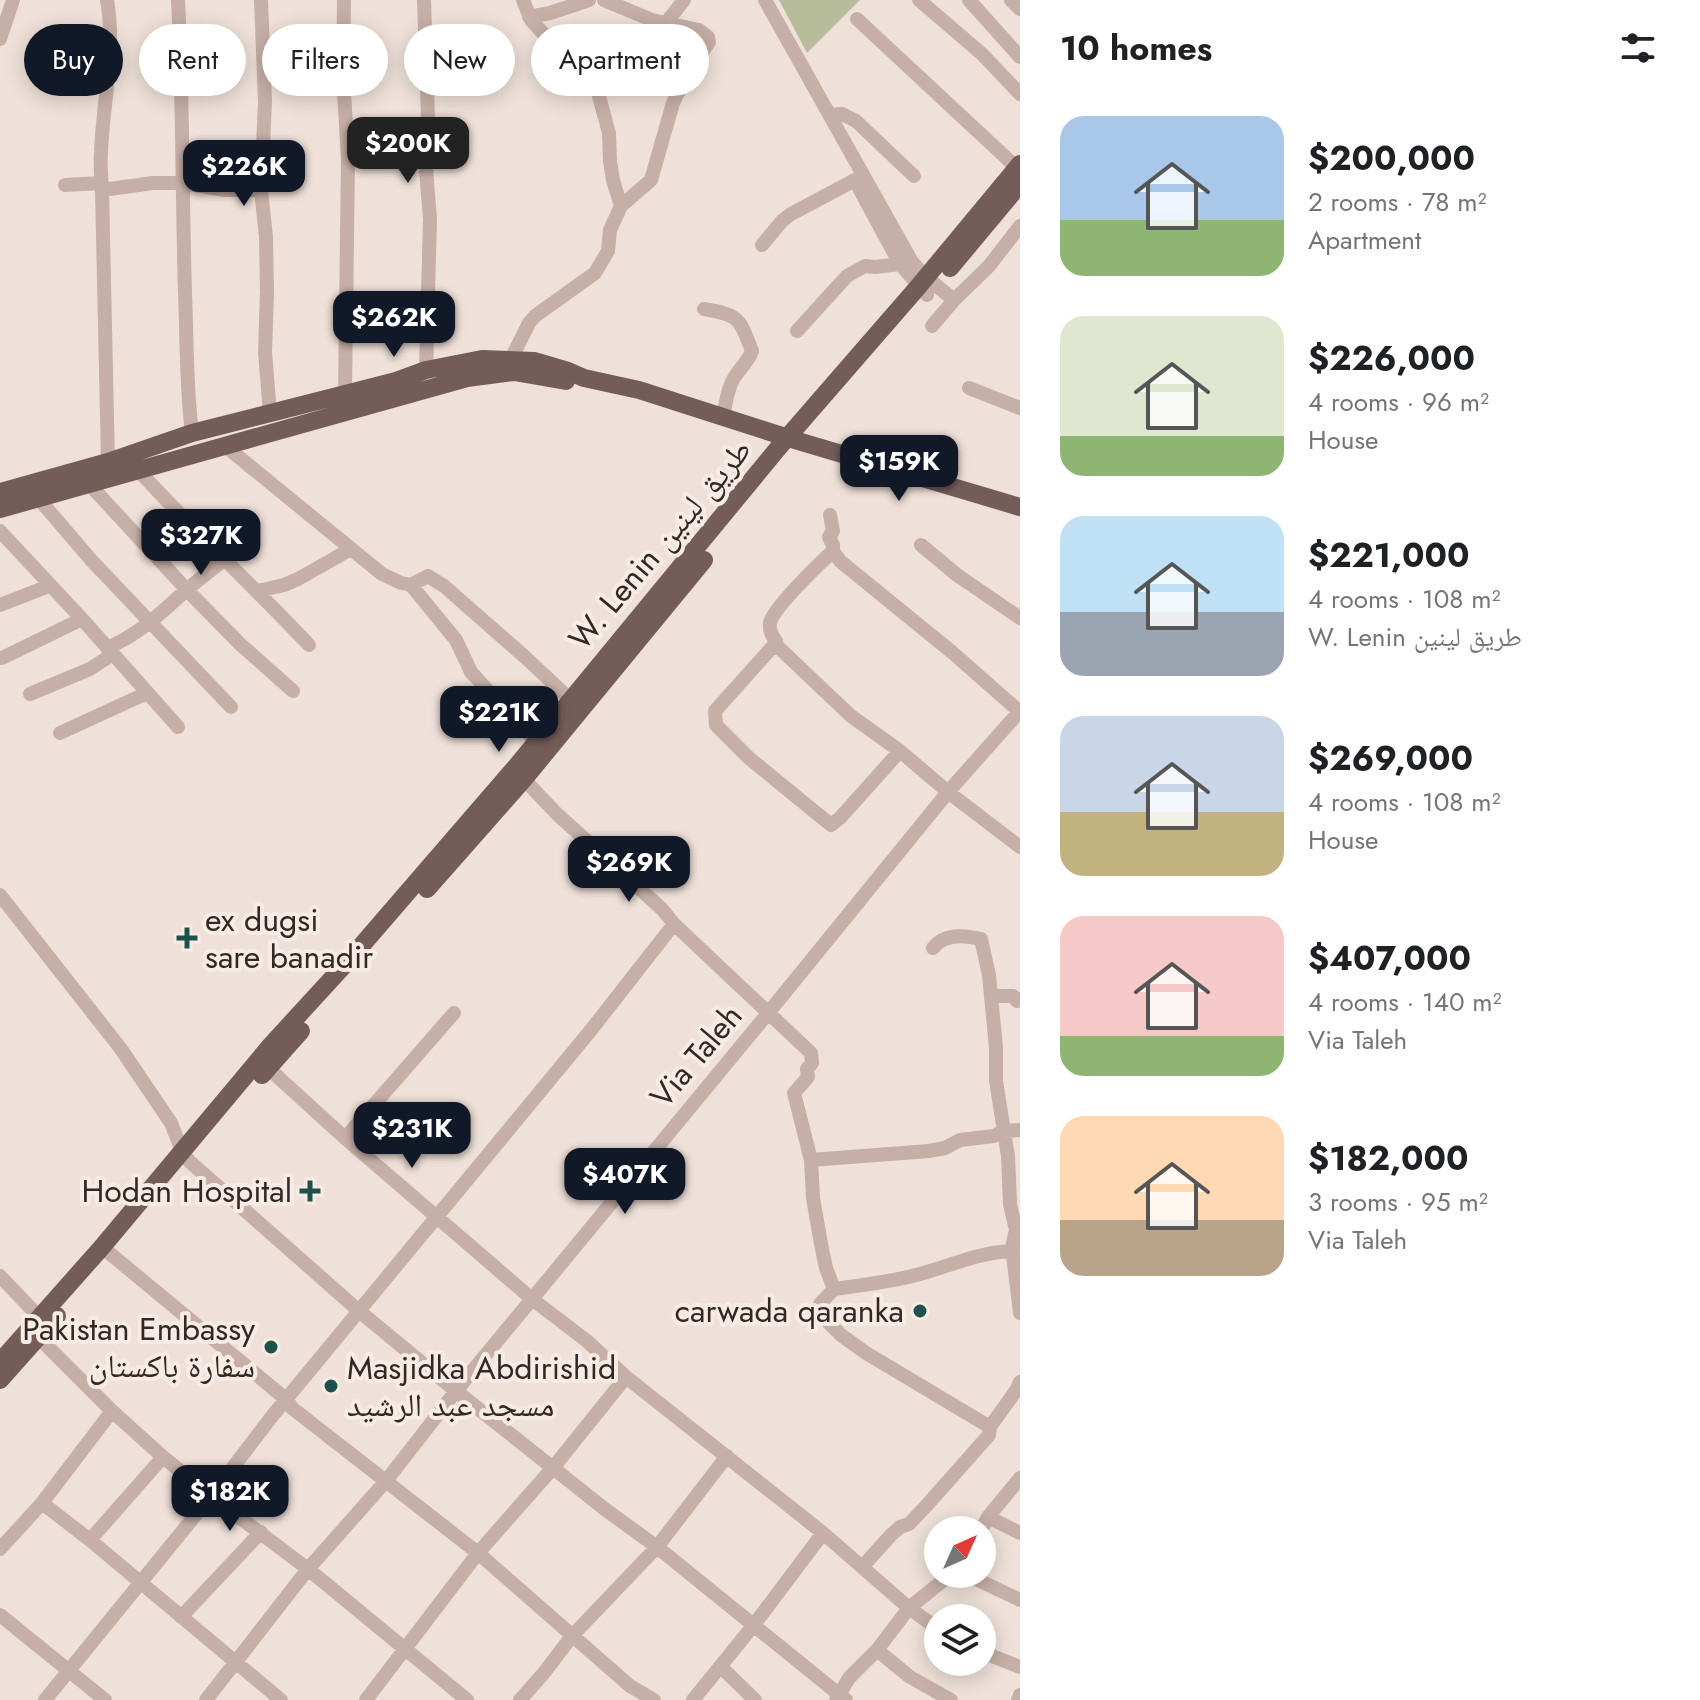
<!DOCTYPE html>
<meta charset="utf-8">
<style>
:root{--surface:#fff;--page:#f6f6f6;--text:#202124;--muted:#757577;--accent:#111827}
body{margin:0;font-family:Jost,"Noto Naskh Arabic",sans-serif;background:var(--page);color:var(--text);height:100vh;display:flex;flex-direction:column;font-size:30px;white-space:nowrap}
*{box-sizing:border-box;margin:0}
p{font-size:26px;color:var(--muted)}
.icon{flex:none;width:44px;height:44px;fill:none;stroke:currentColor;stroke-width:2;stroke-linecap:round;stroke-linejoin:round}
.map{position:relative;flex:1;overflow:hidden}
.details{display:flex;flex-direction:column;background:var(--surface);width:680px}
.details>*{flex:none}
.hud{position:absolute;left:24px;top:24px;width:760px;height:72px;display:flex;gap:16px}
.needle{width:52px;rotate:45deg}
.controls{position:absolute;left:924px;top:1516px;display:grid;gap:16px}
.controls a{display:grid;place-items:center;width:72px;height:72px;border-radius:50%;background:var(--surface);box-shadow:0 4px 20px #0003;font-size:40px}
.price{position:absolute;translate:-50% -68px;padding:0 18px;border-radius:16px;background:var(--accent);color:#fff;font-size:26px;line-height:52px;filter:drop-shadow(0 2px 4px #0008)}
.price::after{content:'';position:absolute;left:50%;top:48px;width:24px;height:18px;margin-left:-12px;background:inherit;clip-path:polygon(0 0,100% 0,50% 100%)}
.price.selected{background:#222;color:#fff}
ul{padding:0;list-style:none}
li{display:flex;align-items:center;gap:24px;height:200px;padding:0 40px}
li span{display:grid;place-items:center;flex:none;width:224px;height:160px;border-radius:24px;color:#555}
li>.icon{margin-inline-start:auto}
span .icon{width:96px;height:96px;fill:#fffc;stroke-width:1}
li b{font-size:34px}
h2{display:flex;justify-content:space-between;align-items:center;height:96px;padding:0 40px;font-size:34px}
.pill{padding:0 28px;border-radius:36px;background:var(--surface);box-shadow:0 4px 20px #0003;font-size:28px;line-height:72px}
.pill.selected{background:var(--accent);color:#fff}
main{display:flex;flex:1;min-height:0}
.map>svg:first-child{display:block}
</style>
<main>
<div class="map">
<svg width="1020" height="1700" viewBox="0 0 1020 1700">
<rect width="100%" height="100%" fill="#efe1d9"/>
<path fill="#b7bc9b" d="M 779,0 L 860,0 L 807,53 Z"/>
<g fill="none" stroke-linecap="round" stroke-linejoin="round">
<path stroke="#c6afa6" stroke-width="14" d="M 107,0 C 116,50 103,101 101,152 C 100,164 101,177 102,190 L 153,183 L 184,183 L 225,190 L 261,190
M 178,0 C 183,98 182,195 185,293 C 187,340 186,387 192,433
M 261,0 L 265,102 L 261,190 L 266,237 L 267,292 L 265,352 L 270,413
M 344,0 L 343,75 L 348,160 L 345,393
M 424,0 L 428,119 L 426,169 L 430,219 L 426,370
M 604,0 L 652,20 L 699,30 L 708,37 L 709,42 L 684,80 L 673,103 L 651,180 L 621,206
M 765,0 L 912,262 L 926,277 L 954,300 L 989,266 L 1020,226
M 919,0 L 982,54 L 1020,94
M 969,0 L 1020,57
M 1011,0 L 1020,9
M 529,17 L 550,13 L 589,0
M 857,19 L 1017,168
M 666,23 L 684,0
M 0,39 L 13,0
M 830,115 L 842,114 L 856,121 L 914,176
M 65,185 L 102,183
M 102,190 L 108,462
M 860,190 L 900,264 L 927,295
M 762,245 L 782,221 L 791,214 L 855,180
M 704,309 C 740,315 739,318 752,351 C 748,362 740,368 734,378 C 727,388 726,405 723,416
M 932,326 L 954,300
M 797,331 L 847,276 L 865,266 L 875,267 L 900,264
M 511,359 L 529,323 L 535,316 L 595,273 L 608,251 L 610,230 L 621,206 L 613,180 L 610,161 L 609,133 L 597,89 L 587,76 L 570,63 L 531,20 L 523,0
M 969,388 L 1020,408
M 224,445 L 382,574 L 401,583 L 411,585 L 456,640 L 471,672 L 518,724 L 536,741
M 139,471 C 194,531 253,586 309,645
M 90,485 L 187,590 L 240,644 L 293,691
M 38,498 L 92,561 L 231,707
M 830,515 L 833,531 L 829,537 L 833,545 L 833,551 L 840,561 L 953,653 L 1020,712
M 0,531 L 82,619 L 178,727
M 921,545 L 957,575 L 1020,618
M 833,551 C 819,564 773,608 770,623 C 769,630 772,636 776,641 L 775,644 L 851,716 L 900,751 L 948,792 L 1020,847
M 411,585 L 428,576 L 444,586 L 525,657 L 570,699
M 258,591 L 284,585 L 298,579 L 351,549
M 0,605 L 49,586
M 775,644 L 715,711 L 716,725 L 749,758 L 831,825 L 840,818 L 900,751
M 107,648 C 138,635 160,614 184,592 C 197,581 211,570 224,560
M 2,658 L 82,619
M 30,694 L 90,669 L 113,654
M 60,733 L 147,693
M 517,772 L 557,814 L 662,909 L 674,924 L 811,1053 L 812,1063 L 807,1069 L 808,1077 L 794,1093 L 811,1160 L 813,1198 L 821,1244 L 826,1268 L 834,1289 C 863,1285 891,1282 920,1274 C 950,1266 977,1253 1010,1251 L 1012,1247 L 1020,1243
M 0,895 L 121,1049 L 171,1123 L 182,1151 L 189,1161 L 359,1311 L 456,1391 L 606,1510 L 657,1547 L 846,1700
M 933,948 C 944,933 964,935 981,939 L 989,975 L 996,1048 L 996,1081 L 1008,1156 L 1010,1204 L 1016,1230 L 1012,1247 L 1020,1313
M 991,996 L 1013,996 L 1017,1001 L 1020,999
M 268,1068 L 345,1138 L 532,1299 L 587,1341 L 626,1377 L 823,1533 L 909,1608 L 938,1629
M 345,1138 L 454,1013
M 811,1160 L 929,1151 L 945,1148 L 960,1140 L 994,1136 L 1003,1131 L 1020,1130
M 102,1247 L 287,1400 L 292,1408 L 478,1553 L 630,1686 L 654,1700
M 0,1276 L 44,1322
M 834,1289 L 820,1304 L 822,1316 L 841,1335 L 866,1353 L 990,1427
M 32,1331 L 112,1411 L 163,1457 L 211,1496 L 308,1569 L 467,1700
M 42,1503 L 90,1540 L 281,1700
M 988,1517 L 1020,1533
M 981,1530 L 988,1517 L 1020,1478
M 90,1540 L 163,1457
M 0,1549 L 42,1503 L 112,1411
M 863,1566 L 891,1535 L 900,1527 L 909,1524 L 927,1505 L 989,1435 L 990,1427 L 1017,1389 L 1020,1382
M 970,1574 L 978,1580 L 1020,1600
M 0,1615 L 105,1700
M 181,1617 L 261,1532
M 877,1650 L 910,1677 L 951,1700
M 982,1652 L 1020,1667
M 721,1667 L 755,1700
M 45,1700 L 211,1496 L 273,1415 L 591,1030 L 674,924
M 206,1700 L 308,1569 L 386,1481 L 456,1391 L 769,1012 L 948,792 L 1020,711
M 366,1700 L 478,1553 L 552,1469 L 626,1377
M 520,1700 L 543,1674 L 572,1636 L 657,1547 L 727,1456
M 693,1700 L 753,1626 L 823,1533
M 836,1700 L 849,1678 L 877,1650 L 909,1608 L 951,1574
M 1018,1700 L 1020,1695"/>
<path stroke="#745d59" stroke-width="18" d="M 950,268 L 1020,184
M 0,492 L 108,462 L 192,433 L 396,381 L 426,370 L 482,359 L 534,361 L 568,371 L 584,378 L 639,390 L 798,441 L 1020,507
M 0,509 L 467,378 L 514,372 L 566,381
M 427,889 L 524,779 L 704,560
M 262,1075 L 301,1031
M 0,1362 L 102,1247 L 271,1045 L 349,960 L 514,769 L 779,447 L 918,287 L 1020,164
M 0,1380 L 57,1316"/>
</g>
<g fill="#1f514b" stroke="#f7ebe5" stroke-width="3">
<path d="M183 926h8v8h8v8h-8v8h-8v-8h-8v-8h8z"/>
<path d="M306 1179h8v8h8v8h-8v8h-8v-8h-8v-8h8z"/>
<circle cx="920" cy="1311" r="8"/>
<circle cx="271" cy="1347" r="8"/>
<circle cx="331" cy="1386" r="8"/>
</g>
<g text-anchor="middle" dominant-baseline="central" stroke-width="8" stroke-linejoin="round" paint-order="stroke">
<g font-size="32" fill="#332826" stroke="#f7ebe5">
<text transform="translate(660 544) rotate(-50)">W. Lenin طريق لينين</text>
<text transform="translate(696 1056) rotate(-50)">Via Taleh</text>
</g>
<g font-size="32" fill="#332826" stroke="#f7ebe5" text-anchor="end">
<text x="205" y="920" text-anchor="start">ex dugsi<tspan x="205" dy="37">sare banadir</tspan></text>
<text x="292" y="1191">Hodan Hospital</text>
<text x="904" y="1311">carwada qaranka</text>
<text x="255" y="1329">Pakistan Embassy<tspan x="255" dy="37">سفارة باكستان</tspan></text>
<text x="347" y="1368" text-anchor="start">Masjidka Abdirishid<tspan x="347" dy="37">مسجد عبد الرشيد</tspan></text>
</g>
</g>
</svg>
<div class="controls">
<a><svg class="needle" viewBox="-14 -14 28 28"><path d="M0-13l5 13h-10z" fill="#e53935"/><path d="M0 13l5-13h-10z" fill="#757577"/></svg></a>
<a><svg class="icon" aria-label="layers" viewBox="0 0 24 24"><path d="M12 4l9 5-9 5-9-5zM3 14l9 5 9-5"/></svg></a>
</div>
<b class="price selected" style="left:408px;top:185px">$200K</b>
<b class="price" style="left:244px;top:208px">$226K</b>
<b class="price" style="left:394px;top:359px">$262K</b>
<b class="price" style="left:899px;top:503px">$159K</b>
<b class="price" style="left:201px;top:577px">$327K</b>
<b class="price" style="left:499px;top:754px">$221K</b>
<b class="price" style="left:629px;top:904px">$269K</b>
<b class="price" style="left:412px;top:1170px">$231K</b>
<b class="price" style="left:625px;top:1216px">$407K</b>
<b class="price" style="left:230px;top:1533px">$182K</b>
<div class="hud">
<a class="pill selected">Buy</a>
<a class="pill">Rent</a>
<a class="pill">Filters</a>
<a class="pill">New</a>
<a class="pill">Apartment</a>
</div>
</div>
<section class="details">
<h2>10 homes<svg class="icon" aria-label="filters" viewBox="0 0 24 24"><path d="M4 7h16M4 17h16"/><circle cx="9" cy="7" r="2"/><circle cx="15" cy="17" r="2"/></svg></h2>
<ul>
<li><span style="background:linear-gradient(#a9c7e8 65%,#8fb573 0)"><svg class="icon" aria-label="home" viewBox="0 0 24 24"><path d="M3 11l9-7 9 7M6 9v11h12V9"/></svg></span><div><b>$200,000</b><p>2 rooms · 78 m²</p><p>Apartment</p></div></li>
<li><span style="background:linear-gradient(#dfe7d0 75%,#8fb573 0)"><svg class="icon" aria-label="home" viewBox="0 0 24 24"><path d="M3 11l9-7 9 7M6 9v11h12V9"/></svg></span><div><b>$226,000</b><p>4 rooms · 96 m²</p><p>House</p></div></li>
<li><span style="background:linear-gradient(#bfe0f5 60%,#9aa5b1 0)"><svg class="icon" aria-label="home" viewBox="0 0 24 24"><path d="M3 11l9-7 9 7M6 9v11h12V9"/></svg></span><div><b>$221,000</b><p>4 rooms · 108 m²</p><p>W. Lenin طريق لينين</p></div></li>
<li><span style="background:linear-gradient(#c9d6e8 60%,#c2b280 0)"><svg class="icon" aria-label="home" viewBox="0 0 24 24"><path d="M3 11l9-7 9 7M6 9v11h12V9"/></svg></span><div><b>$269,000</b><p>4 rooms · 108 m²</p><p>House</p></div></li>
<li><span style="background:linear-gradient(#f6c9c9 75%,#8fb573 0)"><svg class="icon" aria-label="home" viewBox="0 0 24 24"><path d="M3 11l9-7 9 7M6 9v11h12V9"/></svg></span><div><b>$407,000</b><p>4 rooms · 140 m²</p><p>Via Taleh</p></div></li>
<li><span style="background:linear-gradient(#ffd9b3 65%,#b9a48a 0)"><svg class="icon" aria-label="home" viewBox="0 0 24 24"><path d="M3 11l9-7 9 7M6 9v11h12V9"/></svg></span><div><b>$182,000</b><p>3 rooms · 95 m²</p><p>Via Taleh</p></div></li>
</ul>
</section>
</main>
